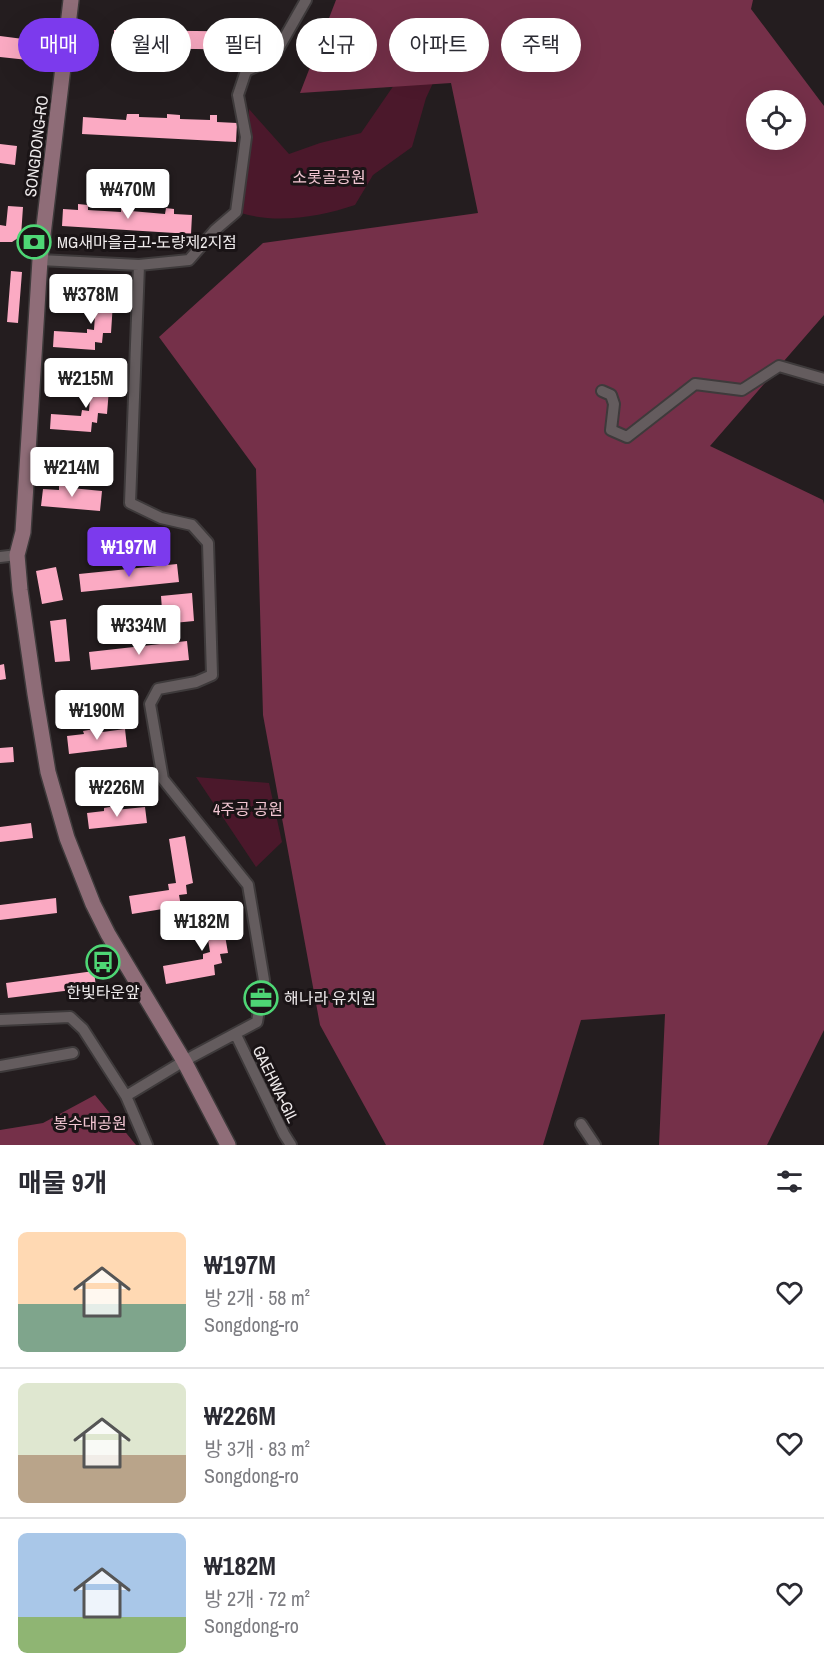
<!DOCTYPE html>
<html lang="ko">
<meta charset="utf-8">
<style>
:root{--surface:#fff;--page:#f2f2f3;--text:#2b2b33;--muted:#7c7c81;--line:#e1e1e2;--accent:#7c3aed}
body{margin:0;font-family:"Archivo Narrow","Noto Sans KR",sans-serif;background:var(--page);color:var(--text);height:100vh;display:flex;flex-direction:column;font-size:22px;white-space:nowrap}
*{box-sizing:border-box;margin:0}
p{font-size:20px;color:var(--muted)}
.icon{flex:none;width:33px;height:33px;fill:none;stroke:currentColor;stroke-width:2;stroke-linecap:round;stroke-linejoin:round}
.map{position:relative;height:1145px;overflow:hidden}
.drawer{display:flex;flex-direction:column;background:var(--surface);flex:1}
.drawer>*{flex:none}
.guide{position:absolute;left:18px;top:18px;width:789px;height:54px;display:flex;gap:12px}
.tools{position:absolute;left:746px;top:90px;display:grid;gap:12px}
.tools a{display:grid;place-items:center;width:60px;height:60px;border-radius:50%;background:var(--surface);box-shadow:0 6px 24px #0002;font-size:30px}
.price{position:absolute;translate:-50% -51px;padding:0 14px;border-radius:6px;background:#fff;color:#222;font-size:20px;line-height:39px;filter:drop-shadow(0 2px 3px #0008)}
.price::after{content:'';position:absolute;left:50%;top:36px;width:18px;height:14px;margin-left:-9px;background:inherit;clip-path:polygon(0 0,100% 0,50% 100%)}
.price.active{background:var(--accent);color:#fff}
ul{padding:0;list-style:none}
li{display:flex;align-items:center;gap:18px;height:150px;padding:0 18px}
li+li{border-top:2px solid var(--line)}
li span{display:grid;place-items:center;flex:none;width:168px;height:120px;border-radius:9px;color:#555}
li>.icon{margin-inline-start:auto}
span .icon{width:72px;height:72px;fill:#fffc;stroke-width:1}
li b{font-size:26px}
h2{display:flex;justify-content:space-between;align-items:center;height:72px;padding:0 18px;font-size:26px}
.tag{padding:0 21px;border-radius:27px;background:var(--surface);box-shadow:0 6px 24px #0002;font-size:21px;line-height:54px}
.tag.active{background:var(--accent);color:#fff}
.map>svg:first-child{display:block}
</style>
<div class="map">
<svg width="824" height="1145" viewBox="0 0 824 1145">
<rect width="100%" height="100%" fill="#241d1f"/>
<path fill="#4b182b" d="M 449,49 L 426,98 L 412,147 L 373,175 L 355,205 C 319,217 277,224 241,213 L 249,148 L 249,109 L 289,154 L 320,143 L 361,133 L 414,56 Z
M 196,777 L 269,783 L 282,842 L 256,867 Z"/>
<path fill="#753049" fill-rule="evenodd" d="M 336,0 L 753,0 L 751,9 L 824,106 L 824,315 L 710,446 L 823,500 L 824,504 L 824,1030 L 767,1145 L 659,1145 L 665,1014 L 581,1020 L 543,1145 L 386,1145 L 320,1025 L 263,715 L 256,469 L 159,337 L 263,243 L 478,213 L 451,83 L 300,93 ZM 756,100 L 795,100 L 795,140 L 756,140 Z
M 95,1095 L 136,1145 L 0,1145 L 0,1130 L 43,1123 Z"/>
<path fill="#fbaac3" d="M 114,30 L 268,32 L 267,50 L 114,48 Z
M 0,36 L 31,40 L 28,60 L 0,57 Z
M 127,114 L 139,114 L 139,117 L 167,118 L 167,114 L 180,115 L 180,119 L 210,120 L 210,115 L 217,115 L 217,122 L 237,123 L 236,142 L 82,134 L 83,117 L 126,120 Z
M 0,144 L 17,146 L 15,165 L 0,163 Z
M 78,204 L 88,205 L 88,210 L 121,212 L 121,207 L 131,207 L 131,211 L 165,214 L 166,208 L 174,209 L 174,214 L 192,215 L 191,234 L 62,226 L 63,209 L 78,210 Z
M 8,206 L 23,207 L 21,236 L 12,242 L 0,242 L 0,225 L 6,226 Z
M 11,271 L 22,272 L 18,323 L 7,322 Z
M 97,286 L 114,287 L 111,333 L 103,333 L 102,343 L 95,342 L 95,350 L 53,347 L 54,331 L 87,333 L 87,329 L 94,330 Z
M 92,375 L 110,376 L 107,414 L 98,413 L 97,423 L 92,422 L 91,432 L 50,429 L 51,414 L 81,416 L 82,410 L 89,411 Z
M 59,484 L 71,485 L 71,488 L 102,491 L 100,511 L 41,506 L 43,489 L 59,490 Z
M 177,564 L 179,582 L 81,592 L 79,574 Z
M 56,567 L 63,600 L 42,604 L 36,571 Z
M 192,593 L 194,621 L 163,624 L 161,596 Z
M 66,619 L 70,661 L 55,662 L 50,621 Z
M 187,641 L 189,660 L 91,670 L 89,652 Z
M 4,664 L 6,679 L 0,680 L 0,665 Z
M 94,729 L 95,733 L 125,729 L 127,747 L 69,754 L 67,736 L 84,734 L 83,731 Z
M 13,747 L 14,762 L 0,763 L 0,748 Z
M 115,806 L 115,810 L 145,807 L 147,823 L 89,829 L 87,813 L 104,811 L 104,808 Z
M 31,823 L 33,838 L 0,842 L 0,827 Z
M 185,836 L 193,883 L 186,885 L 187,894 L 179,895 L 181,906 L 132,914 L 129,896 L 169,890 L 168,884 L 176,883 L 169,839 Z
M 56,898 L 57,913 L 0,920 L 0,905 Z
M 220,906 L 228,953 L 220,954 L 222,963 L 214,965 L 215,975 L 166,984 L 163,966 L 203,959 L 203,954 L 210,952 L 203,908 Z
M 94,971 L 96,987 L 8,998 L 6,983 Z"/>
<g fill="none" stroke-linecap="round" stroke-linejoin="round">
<defs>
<path id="street" d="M 40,260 L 139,265
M 602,391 L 611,395 L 614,404 L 611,430 L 627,437 L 695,384 L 742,390 L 779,366 L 824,379
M 0,557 L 17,555
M 0,1020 L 70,1017 L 83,1029 L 126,1096 L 147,1145
M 236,1035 L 284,1134 L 291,1145
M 0,1066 L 73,1053
M 126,1096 L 184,1061 L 257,1022 L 264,980 L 248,885 L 163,779 L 150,704 L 158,689 L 196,682 L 212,675 L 208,543 L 192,525 L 161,518 L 130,503 L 139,265 L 189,260 L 215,230 L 236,212 L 246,137 L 238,95 L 246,71 L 273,58 L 306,0
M 581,1124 L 595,1145"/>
<path id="secondary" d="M 71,0 L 40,260 L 23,532 L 17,555 L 20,590 L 35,694 L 48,772 L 67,838 L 93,904 L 108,934 L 184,1061 L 228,1145"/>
</defs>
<use href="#street" stroke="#3e3a3b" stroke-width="14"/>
<use href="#secondary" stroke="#3e3a3b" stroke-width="18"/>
<use href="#street" stroke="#645c5e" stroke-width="10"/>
<use href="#secondary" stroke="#8f6d78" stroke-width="15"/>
</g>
<defs>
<symbol id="bank-ring" viewBox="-11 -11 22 22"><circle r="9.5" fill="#1a1416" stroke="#4ed675" stroke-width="1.5"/><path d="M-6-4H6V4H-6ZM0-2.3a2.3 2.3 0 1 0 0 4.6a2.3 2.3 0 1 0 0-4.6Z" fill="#4ed675"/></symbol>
<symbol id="bus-ring" viewBox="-11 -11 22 22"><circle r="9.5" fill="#1a1416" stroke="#4ed675" stroke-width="1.5"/><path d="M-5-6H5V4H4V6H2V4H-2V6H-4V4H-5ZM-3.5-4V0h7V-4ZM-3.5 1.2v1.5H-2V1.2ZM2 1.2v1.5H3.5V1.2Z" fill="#4ed675"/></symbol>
<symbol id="office-ring" viewBox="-11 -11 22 22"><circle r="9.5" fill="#1a1416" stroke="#4ed675" stroke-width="1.5"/><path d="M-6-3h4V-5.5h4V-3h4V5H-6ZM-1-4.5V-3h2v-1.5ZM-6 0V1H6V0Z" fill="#4ed675"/></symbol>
</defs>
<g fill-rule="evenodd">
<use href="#bank-ring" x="15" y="223" width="38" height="38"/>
<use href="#bus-ring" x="84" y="943" width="38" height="38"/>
<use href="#office-ring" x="242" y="979" width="38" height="38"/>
</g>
<g text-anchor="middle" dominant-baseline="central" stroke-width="6" stroke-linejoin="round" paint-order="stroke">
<g font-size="16" fill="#eeeaeb" stroke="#1a1416">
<text transform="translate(36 146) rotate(-83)">SONGDONG-RO</text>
<text transform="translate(276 1084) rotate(64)">GAEHWA-GIL</text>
</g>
<g font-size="16" fill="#f2c6d2" stroke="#1a1416">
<text x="329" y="177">소롯골공원</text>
<text x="248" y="809">4주공 공원</text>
<text x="90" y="1123">봉수대공원</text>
</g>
<g font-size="16" fill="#eeeaeb" stroke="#1a1416" text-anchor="start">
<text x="57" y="242">MG새마을금고-도량제2지점</text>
<text x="103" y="992" text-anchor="middle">한빛타운앞</text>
<text x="284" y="998">해나라 유치원</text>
</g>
</g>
</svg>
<div class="tools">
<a><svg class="icon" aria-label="locate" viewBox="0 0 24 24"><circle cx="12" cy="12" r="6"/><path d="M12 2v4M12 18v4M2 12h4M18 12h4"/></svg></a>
</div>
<b class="price" style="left:128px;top:220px">₩470M</b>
<b class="price" style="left:91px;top:325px">₩378M</b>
<b class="price" style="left:86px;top:409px">₩215M</b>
<b class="price" style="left:72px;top:498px">₩214M</b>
<b class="price active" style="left:129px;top:578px">₩197M</b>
<b class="price" style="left:139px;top:656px">₩334M</b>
<b class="price" style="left:97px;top:741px">₩190M</b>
<b class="price" style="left:117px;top:818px">₩226M</b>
<b class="price" style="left:202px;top:952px">₩182M</b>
<div class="guide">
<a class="tag active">매매</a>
<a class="tag">월세</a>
<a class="tag">필터</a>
<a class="tag">신규</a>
<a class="tag">아파트</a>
<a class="tag">주택</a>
</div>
</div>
<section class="drawer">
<h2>매물 9개<svg class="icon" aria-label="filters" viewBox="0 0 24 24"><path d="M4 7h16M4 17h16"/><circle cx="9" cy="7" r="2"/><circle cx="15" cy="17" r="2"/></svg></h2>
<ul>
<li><span style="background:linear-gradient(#ffd9b3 60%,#7fa58c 0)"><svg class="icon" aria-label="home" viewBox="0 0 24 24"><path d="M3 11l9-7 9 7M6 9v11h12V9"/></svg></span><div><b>₩197M</b><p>방 2개 · 58 m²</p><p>Songdong-ro</p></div><svg class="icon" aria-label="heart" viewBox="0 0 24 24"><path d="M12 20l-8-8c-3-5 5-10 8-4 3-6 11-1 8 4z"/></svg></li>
<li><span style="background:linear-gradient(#dfe7d0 60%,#b9a48a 0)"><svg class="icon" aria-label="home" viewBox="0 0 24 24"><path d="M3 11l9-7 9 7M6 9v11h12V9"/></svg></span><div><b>₩226M</b><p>방 3개 · 83 m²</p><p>Songdong-ro</p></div><svg class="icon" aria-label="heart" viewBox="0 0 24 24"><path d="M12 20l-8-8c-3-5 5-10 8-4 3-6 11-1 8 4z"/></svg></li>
<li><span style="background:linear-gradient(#a9c7e8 70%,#8fb573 0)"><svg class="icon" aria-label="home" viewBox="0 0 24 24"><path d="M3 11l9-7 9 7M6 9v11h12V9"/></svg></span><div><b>₩182M</b><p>방 2개 · 72 m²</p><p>Songdong-ro</p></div><svg class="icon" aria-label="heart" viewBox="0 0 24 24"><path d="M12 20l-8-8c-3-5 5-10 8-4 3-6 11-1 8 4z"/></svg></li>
</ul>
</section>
